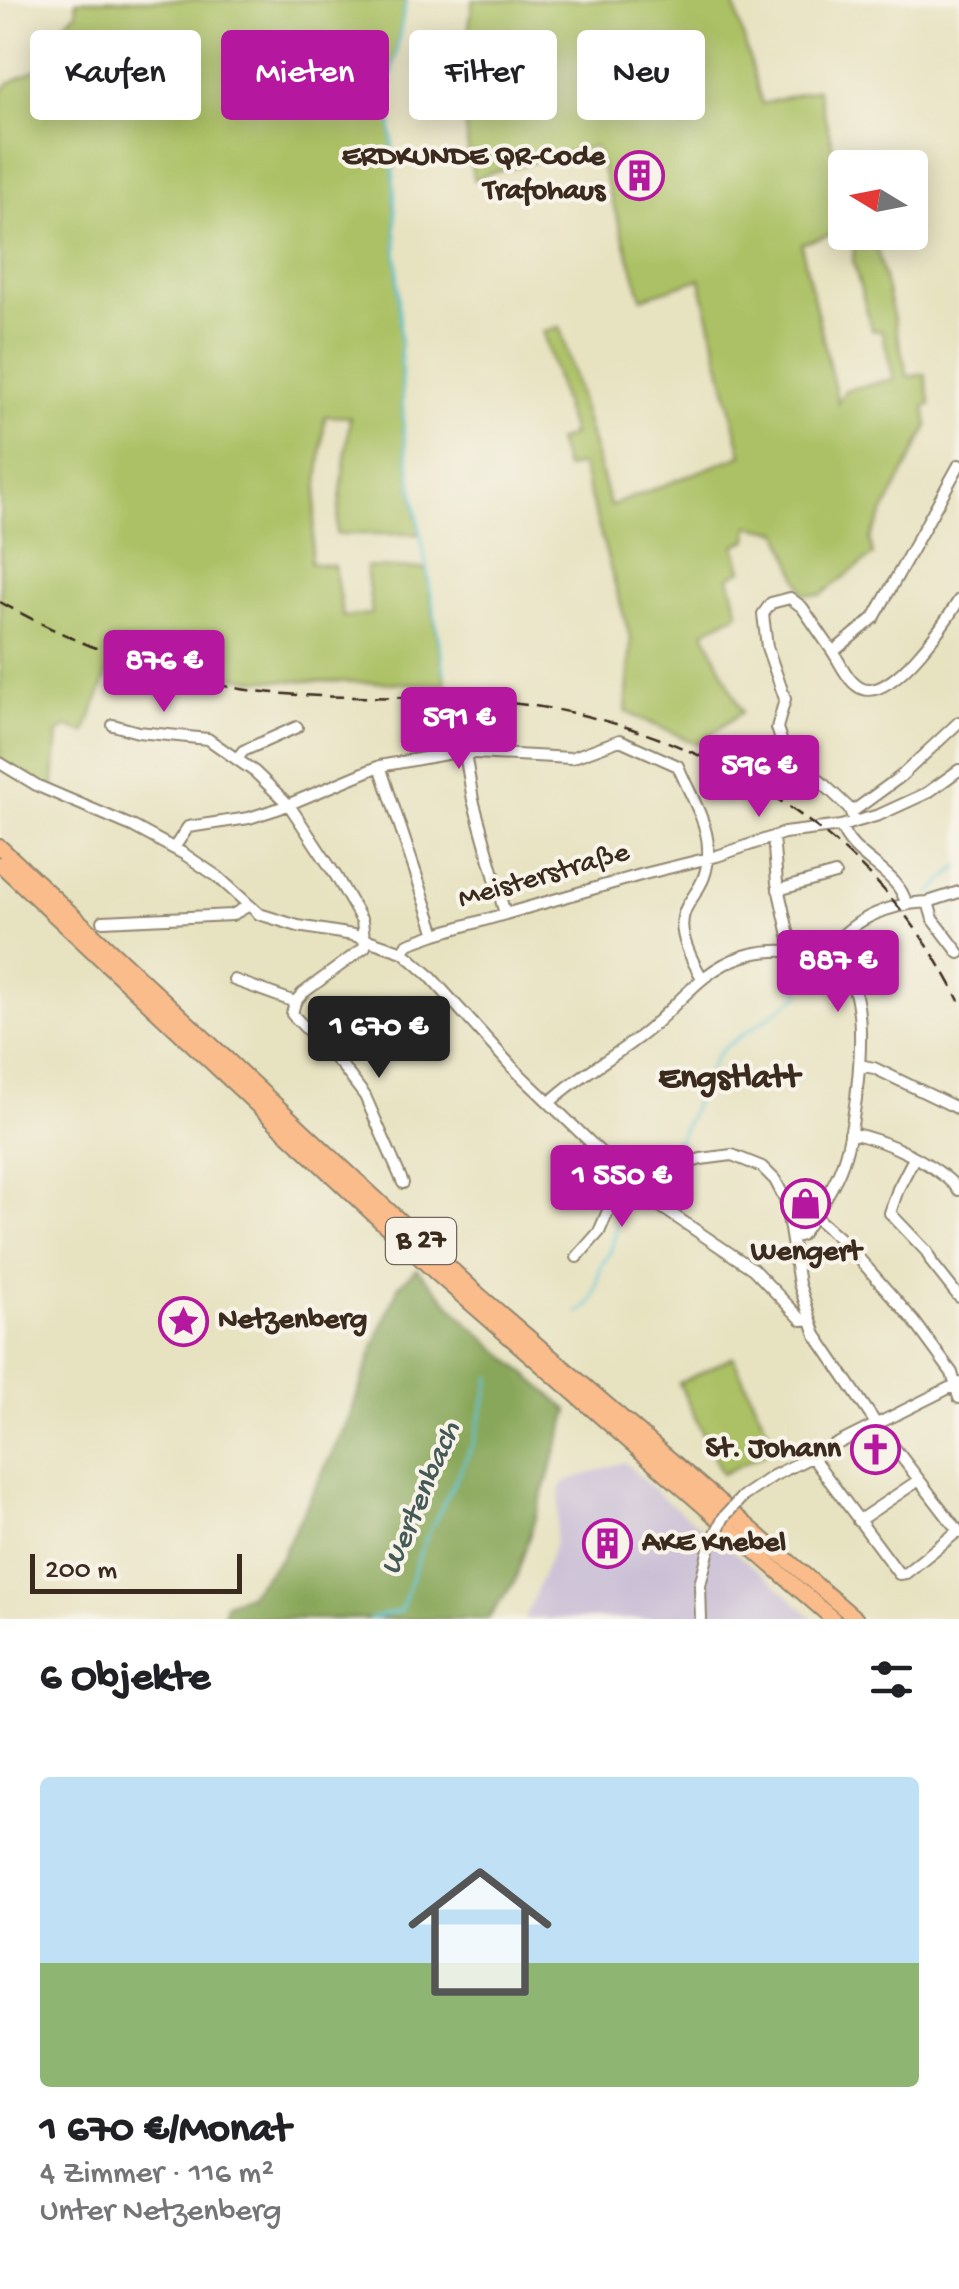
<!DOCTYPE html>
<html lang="de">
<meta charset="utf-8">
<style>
:root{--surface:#fff;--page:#f2f2f2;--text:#202124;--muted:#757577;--accent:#b5179e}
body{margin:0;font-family:"Gochi Hand",sans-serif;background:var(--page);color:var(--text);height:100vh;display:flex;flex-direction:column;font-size:38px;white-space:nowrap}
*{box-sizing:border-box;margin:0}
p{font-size:32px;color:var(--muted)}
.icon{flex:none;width:55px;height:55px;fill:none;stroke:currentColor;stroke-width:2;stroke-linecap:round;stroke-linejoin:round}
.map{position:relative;height:1619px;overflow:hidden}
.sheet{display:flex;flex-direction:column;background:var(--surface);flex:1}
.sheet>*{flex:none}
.top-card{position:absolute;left:30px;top:30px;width:900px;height:90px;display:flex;gap:20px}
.needle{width:65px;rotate:280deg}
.buttons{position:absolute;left:828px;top:150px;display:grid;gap:20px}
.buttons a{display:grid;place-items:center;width:100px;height:100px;border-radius:10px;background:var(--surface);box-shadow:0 5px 25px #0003;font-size:50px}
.scale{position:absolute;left:30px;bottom:25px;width:212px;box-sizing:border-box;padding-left:10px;border:5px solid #3b2a1e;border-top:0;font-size:28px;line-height:35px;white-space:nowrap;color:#3b2a1e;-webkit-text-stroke:8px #f7f3e8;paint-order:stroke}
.price{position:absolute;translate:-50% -85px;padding:0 22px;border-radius:10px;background:var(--accent);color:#fff;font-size:32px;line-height:65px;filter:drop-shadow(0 2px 5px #0008)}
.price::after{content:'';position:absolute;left:50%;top:60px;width:30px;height:22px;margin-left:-15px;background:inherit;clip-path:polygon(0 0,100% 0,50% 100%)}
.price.current{background:#222;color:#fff}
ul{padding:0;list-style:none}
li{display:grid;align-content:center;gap:20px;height:530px;padding:0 40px}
li span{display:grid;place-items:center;height:310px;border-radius:10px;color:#555}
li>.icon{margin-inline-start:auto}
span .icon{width:180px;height:180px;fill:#fffc;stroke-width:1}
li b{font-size:42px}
h2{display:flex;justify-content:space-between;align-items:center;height:120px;padding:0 40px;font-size:42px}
.tag{padding:0 35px;border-radius:10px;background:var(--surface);box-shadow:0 5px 25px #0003;font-size:35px;line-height:90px}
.tag.current{background:var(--accent);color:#fff}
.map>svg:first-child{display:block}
</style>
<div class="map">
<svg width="959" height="1619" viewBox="0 0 959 1619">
<rect width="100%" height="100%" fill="#f7f3e8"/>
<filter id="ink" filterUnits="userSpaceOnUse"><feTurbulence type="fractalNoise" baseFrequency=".01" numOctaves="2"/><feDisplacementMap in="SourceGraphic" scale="20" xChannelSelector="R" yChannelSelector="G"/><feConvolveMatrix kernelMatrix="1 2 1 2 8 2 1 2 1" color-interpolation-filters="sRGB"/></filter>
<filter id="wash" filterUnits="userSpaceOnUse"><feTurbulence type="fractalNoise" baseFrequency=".0048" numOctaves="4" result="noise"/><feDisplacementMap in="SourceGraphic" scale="40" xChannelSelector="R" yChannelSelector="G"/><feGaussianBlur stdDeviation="2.25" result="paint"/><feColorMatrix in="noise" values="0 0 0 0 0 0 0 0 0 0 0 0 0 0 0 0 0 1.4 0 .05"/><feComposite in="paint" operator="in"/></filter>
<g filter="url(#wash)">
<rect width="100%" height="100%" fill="#e7e2c0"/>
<path fill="#cabfd6" d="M 624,1462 L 664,1499 L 769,1579 L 814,1619 L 525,1619 L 554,1546 L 561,1488 L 566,1481 Z"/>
<path fill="#acc165" stroke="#747642" stroke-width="2.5" d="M 76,0 L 406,0 L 390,86 L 404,436 L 420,534 L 336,534 L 350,417 L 325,416 L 310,563 L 334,566 L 343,617 L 372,614 L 366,567 L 426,569 L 446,684 L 257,680 L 192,670 L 117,648 L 85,733 L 68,727 L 58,733 L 53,793 L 0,763 L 0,94 L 9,83 L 50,62 L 42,44 L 77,12 Z
M 473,0 L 733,0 L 762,104 L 817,89 L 845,190 L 845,230 L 801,244 L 838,403 L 845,390 L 894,379 L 882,331 L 872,330 L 853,261 L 855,233 L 873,233 L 908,377 L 925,374 L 931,405 L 925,406 L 928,426 L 870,539 L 873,555 L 821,595 L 804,594 L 780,532 L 749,526 L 748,540 L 735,545 L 742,570 L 729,577 L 739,613 L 704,631 L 742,712 L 697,744 L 626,712 L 631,641 L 581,465 L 565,468 L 557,441 L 572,435 L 543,332 L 560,327 L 610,506 L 742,455 L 700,279 L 642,298 L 595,146 L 490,173 L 474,180 C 458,111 462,68 473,0 Z
M 733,1357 L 776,1448 L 722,1474 L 679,1383 Z"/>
<path fill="#89a75a" stroke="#62683c" stroke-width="2.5" d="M 417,1269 L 472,1327 L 569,1411 L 515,1581 L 488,1619 L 223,1619 L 226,1603 L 248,1595 L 281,1557 L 349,1419 L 377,1338 L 399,1285 Z"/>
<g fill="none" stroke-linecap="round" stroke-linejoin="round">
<path stroke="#5dc7d9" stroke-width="2.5" d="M 406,0 L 390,86 L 404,437 L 445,674
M 930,894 L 959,866
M 813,953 L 849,924
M 639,1169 L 679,1139 L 716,1056 L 725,1047 L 800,995 L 800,978 L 807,959
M 578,1313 C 600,1301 593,1286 602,1265 C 604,1260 608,1257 610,1252 C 620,1226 617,1197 633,1174
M 370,1619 L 400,1611 L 403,1604 L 422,1547 L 474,1442 L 491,1377"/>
</g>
</g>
<g filter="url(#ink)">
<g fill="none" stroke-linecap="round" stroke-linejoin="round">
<defs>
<path id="minor" d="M 833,652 C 841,664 849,684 863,689 C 893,699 945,623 959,600
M 113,725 L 138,732 L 208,739 L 255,772 L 289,805 L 336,876 L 362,921 L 365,947 L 303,993 L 295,1002 L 292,1014 L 343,1067 L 365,1096 L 403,1183
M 465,753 L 473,800 L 505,914
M 237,759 L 243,751 L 297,727
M 0,763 L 38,786 L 134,827 L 184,854 L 218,877 L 259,914 L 298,926 L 353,935 L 403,952 L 429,975 L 513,1068 L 615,1166 L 646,1176 L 701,1159 L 732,1155 L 762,1167 L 775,1180 L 785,1199 L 799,1284 L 816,1335 L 877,1425 L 959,1532
M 380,766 L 436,934
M 852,812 L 900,777 L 959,722
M 855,822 L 849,808 L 783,746 L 777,728 L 785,699 L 767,647 L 763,614 L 771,603 L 790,598 L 802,607 L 833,652 L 874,618 L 959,465
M 841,826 C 852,859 898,870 906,903
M 773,837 L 777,883 L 793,953
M 174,848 L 188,827 L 249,818 L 280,808 L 380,766 L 457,752 L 571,758 L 620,740 L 678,766 C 688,791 707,820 708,847 C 711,911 653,894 702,978
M 778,890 L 835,874
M 928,902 L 959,892
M 103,921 L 232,915 L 248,906
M 403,952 L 408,944 L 436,934 L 644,874 L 717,856 L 784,833 L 841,826 L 879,815 L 927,793 L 959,770
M 824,959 C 846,921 886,904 928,902 L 933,919 L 959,953
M 234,980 L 295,1002
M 859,1065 L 874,1068 L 959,1109
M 549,1103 C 578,1075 617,1056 648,1030 C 679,1004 703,968 744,956 C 778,945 837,950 853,987 C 868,1023 856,1125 843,1162 C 834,1188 817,1212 801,1235 L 792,1238
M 850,1133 C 886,1140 935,1163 959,1190
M 914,1158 L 898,1189 L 890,1213 L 927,1252 L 932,1263 L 959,1297
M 646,1176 L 646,1193 L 651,1200 L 753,1269 L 802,1320 L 809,1319
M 814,1216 L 848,1246 L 914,1321 L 952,1373 L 959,1398
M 577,1257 L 599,1232 L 625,1171
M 812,1457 L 899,1574 L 906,1573 L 958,1531
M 742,1497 L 773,1476 L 959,1383
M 858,1521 L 919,1480
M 701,1619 L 700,1585 L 710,1545"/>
<path id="highway" d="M 0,847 L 479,1295 L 856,1619
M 0,864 L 435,1272 L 833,1619"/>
</defs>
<use href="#minor" stroke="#91866f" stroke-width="14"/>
<use href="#highway" stroke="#91866f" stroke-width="18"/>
<use href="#minor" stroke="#fff" stroke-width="10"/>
<use href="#highway" stroke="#fabc8b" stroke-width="14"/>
<path stroke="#3b2a1e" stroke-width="2.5" stroke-dasharray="15 8" stroke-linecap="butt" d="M 0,602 C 79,646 165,679 255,691 C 343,702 432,693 519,704 C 698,725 879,835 959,1001"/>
<defs>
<path id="minor-bridge" d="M 710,1545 L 724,1517 L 742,1497"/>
</defs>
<use href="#minor-bridge" stroke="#91866f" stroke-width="14" stroke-linecap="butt"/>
<use href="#minor-bridge" stroke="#fff" stroke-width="10"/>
</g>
</g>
<defs>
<symbol id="building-ring" viewBox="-11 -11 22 22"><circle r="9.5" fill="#f7f3e8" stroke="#b5179e" stroke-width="1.5"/><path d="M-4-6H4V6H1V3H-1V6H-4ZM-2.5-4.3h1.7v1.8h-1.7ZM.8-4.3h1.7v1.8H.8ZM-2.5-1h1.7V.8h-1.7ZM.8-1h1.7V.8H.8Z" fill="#b5179e"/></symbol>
<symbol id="shop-ring" viewBox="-11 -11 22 22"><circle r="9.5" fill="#f7f3e8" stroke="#b5179e" stroke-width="1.5"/><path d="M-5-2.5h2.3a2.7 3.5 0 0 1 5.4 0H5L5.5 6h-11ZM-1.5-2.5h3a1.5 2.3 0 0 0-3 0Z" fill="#b5179e"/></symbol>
<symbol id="sight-ring" viewBox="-11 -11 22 22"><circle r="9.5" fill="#f7f3e8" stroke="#b5179e" stroke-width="1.5"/><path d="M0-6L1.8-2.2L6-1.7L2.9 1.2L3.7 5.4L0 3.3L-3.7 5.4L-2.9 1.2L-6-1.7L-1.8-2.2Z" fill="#b5179e"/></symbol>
<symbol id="church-ring" viewBox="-11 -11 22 22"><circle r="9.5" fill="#f7f3e8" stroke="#b5179e" stroke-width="1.5"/><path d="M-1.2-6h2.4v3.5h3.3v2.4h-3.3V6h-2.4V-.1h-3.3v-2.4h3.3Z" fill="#b5179e"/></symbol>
</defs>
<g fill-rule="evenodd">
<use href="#building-ring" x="612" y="148" width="55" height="55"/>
<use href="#shop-ring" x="778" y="1176" width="55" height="55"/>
<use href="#sight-ring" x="156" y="1294" width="55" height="55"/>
<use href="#church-ring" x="848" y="1422" width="55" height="55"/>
<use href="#building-ring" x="580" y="1516" width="55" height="55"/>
</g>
<g text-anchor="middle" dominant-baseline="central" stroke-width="8" stroke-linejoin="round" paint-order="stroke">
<rect fill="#f7f3e8" stroke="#73665b" stroke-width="2.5" x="386" y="1218" width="70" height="46" rx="8"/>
<g font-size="28" font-weight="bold" fill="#3b2a1e">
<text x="421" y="1241">B 27</text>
</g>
<g font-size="30" font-weight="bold" fill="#3b2a1e" stroke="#f7f3e8" text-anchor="end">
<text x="605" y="158">ERDKUNDE QR-Code<tspan x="605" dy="34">Trafohaus</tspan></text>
<text x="806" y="1253" text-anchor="middle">Wengert</text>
<text x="218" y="1321" text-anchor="start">Netzenberg</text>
<text x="841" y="1450">St. Johann</text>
<text x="642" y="1544" text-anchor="start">AKE Knebel</text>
</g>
<g font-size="30" fill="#3b2a1e" stroke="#f7f3e8">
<text transform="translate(544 877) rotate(-16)">Meisterstraße</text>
</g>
<g font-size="32" font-style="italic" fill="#455956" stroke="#f7f3e8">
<text transform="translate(422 1499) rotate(-67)">Wertenbach</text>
</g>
<g font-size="35" font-weight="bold" fill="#3b2a1e" stroke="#f7f3e8">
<text x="729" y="1079">Engstlatt</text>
</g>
</g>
</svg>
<div class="buttons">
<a><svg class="needle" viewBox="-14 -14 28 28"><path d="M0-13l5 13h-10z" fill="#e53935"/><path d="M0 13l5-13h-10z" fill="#757577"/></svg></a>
</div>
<div class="scale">200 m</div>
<b class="price" style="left:164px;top:715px">876 €</b>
<b class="price" style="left:459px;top:772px">591 €</b>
<b class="price" style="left:759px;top:820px">596 €</b>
<b class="price" style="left:838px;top:1015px">887 €</b>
<b class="price current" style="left:379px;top:1081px">1 670 €</b>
<b class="price" style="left:622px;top:1230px">1 550 €</b>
<div class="top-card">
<a class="tag">Kaufen</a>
<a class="tag current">Mieten</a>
<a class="tag">Filter</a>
<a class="tag">Neu</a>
</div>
</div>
<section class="sheet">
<h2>6 Objekte<svg class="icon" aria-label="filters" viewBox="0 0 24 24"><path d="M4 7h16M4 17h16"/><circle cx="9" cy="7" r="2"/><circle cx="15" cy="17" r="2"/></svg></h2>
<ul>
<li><span style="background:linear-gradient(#bfe0f5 60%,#8fb573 0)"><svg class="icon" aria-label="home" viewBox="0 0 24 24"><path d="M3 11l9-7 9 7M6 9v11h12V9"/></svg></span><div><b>1 670 €/Monat</b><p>4 Zimmer · 116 m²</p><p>Unter Netzenberg</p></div></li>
</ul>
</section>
